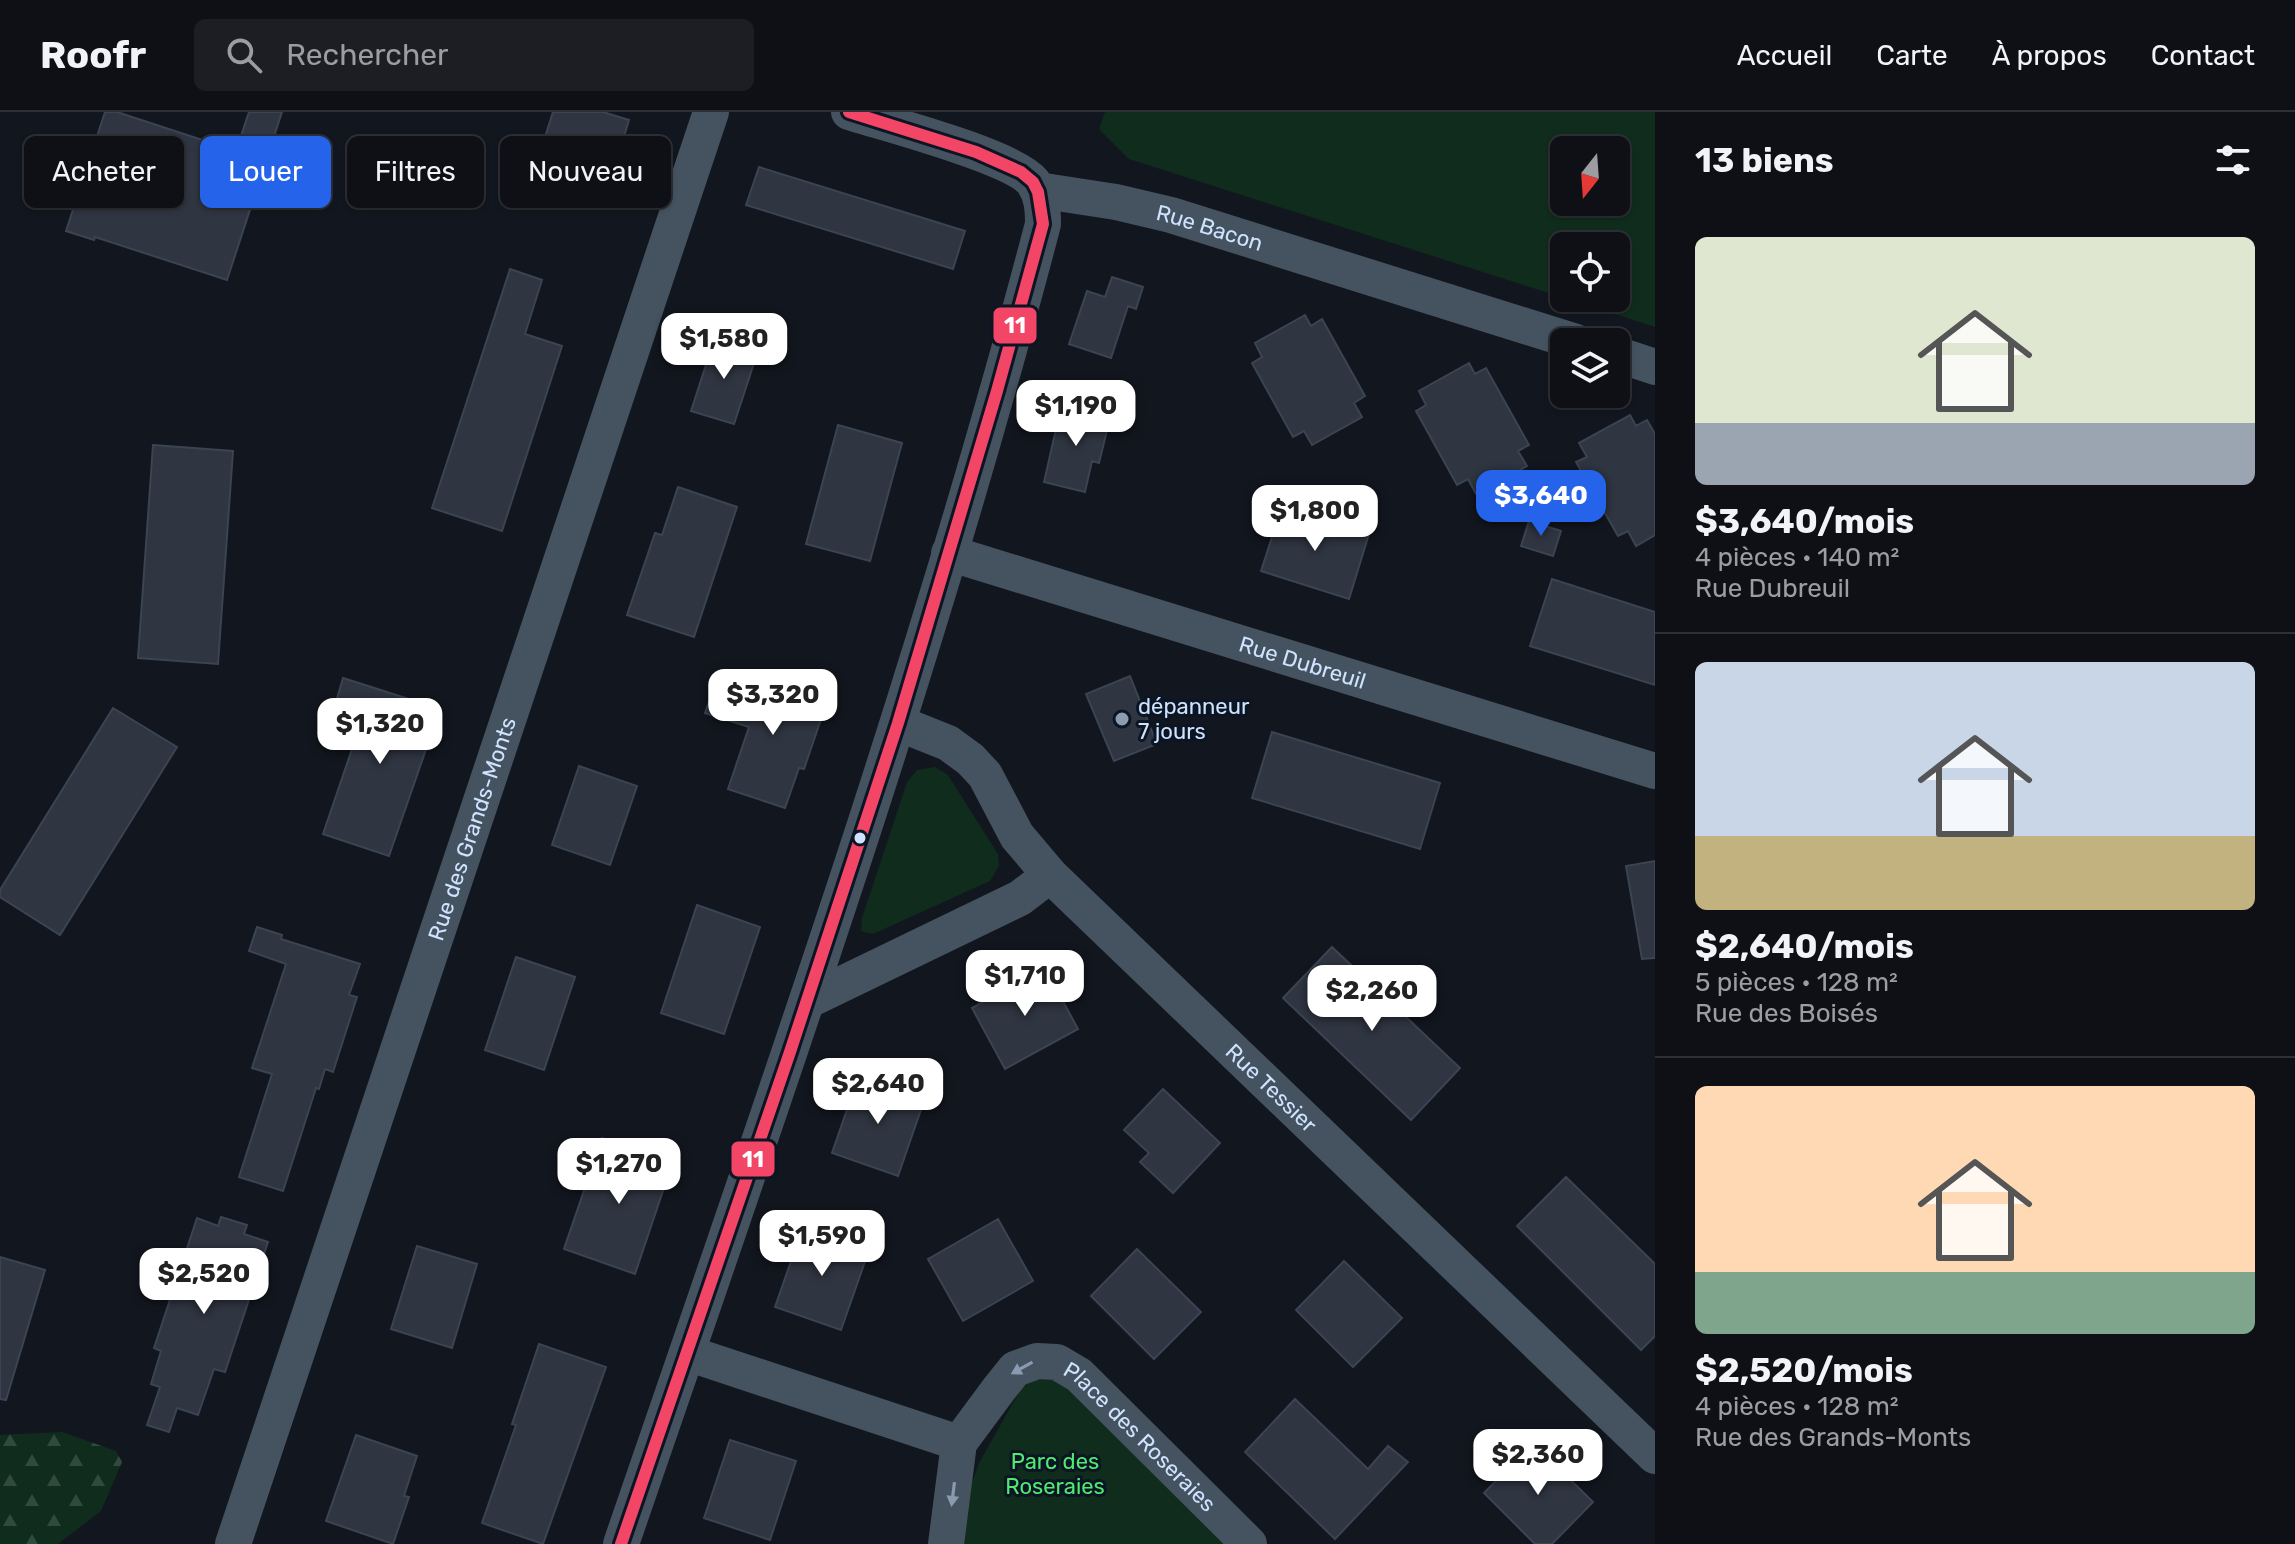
<!DOCTYPE html>
<html lang="fr">
<meta charset="utf-8">
<style>
:root{--surface:#0e1016;--page:#1c1e23;--text:#f1f3f6;--muted:#9b9da1;--line:#2e3035;--accent:#2563eb}
body{margin:0;font-family:Rubik,sans-serif;background:var(--page);color:var(--text);height:100vh;display:flex;flex-direction:column;font-size:30px;white-space:nowrap}
*{box-sizing:border-box;margin:0}
p{font-size:26px;color:var(--muted)}
.icon{flex:none;width:44px;height:44px;fill:none;stroke:currentColor;stroke-width:2;stroke-linecap:round;stroke-linejoin:round}
.map{position:relative;flex:1;overflow:hidden}
.side{display:flex;flex-direction:column;background:var(--surface);width:640px}
.side>*{flex:none}
.hud{position:absolute;left:24px;top:24px;width:760px;height:72px;display:flex;gap:16px}
.needle{width:52px;rotate:197deg}
.fabs{position:absolute;left:1550px;top:24px;display:grid;gap:16px}
.fabs a{display:grid;place-items:center;width:80px;height:80px;border-radius:12px;background:var(--surface);box-shadow:0 2px 6px #0004,0 0 0 2px var(--line);font-size:40px}
.price{position:absolute;translate:-50% -68px;padding:0 18px;border-radius:16px;background:#fff;color:#222;font-size:26px;line-height:52px;filter:drop-shadow(0 2px 4px #0008)}
.price::after{content:'';position:absolute;left:50%;top:48px;width:24px;height:18px;margin-left:-12px;background:inherit;clip-path:polygon(0 0,100% 0,50% 100%)}
.price.current{background:var(--accent);color:#fff}
ul{padding:0;list-style:none}
li{display:grid;align-content:center;gap:16px;height:424px;padding:0 40px}
li+li{border-top:2px solid var(--line)}
li span{display:grid;place-items:center;height:248px;border-radius:12px;color:#555}
li>.icon{margin-inline-start:auto}
span .icon{width:144px;height:144px;fill:#fffc;stroke-width:1}
li b{font-size:34px}
h2{display:flex;justify-content:space-between;align-items:center;height:96px;padding:0 40px;font-size:34px}
.tag{padding:0 28px;border-radius:12px;background:var(--surface);box-shadow:0 2px 6px #0004,0 0 0 2px var(--line);font-size:28px;line-height:72px}
.tag.current{background:var(--accent);color:#fff}
header{display:flex;align-items:center;gap:48px;box-sizing:border-box;height:112px;padding:0 40px;background:var(--surface);border-bottom:2px solid var(--line)}
header strong{font-size:38px}
nav{display:flex;gap:44px;margin-inline-start:auto;font-size:28px}
.search{width:560px;height:72px;background:var(--page);display:flex;align-items:center;gap:20px;box-sizing:border-box;padding:0 28px;border-radius:12px;color:var(--muted);font-size:30px}
main{display:flex;flex:1;min-height:0}
.map>svg:first-child{display:block}
</style>
<header>
<strong>Roofr</strong>
<div class="search"><svg class="icon" aria-label="search" viewBox="0 0 24 24"><circle cx="10" cy="10" r="6"/><path d="M15 15l6 6"/></svg>Rechercher</div>
<nav><a>Accueil</a><a>Carte</a><a>À propos</a><a>Contact</a></nav>
</header>
<main>
<div class="map">
<svg width="1655" height="1432" viewBox="0 0 1655 1432">
<defs>
<pattern id="forest-firs" width="22" height="20" patternUnits="userSpaceOnUse" patternTransform="scale(2)"><rect width="22" height="20" fill="#0f2c1c"/><path d="M5 1l3.5 6h-7zM16 11l3.5 6h-7z" fill="#314a3e"/></pattern>
</defs>
<rect width="100%" height="100%" fill="#12161e"/>
<path fill="#0f2c1c" fill-rule="evenodd" d="M 1105,0 L 1655,0 L 1655,215 L 1565,186 L 1616,186 L 1616,134 L 1564,134 L 1564,186 L 1129,47 L 1099,17 ZM 1616,38 L 1616,90 L 1564,90 L 1564,38 Z
M 935,655 L 948,663 L 998,742 L 999,754 L 990,769 L 873,822 L 861,819 L 862,806 L 907,670 L 917,658 Z
M 1048,1265 L 1066,1274 L 1228,1432 L 963,1432 L 969,1378 L 979,1351 L 1019,1280 L 1029,1269 Z"/>
<path fill="url(#forest-firs)" d="M 62,1320 L 116,1339 L 122,1350 L 101,1399 L 58,1432 L 0,1432 L 0,1323 Z"/>
<path fill="#2f3541" stroke="#3b4453" stroke-width="2" d="M 105,0 L 117,0 L 236,39 L 249,0 L 282,0 L 227,168 L 95,125 L 94,128 L 66,119 Z
M 553,0 L 603,0 L 629,8 L 617,48 L 545,25 Z
M 759,55 L 965,119 L 953,157 L 746,93 Z
M 510,157 L 542,168 L 525,222 L 562,234 L 502,419 L 432,396 Z
M 1112,165 L 1143,175 L 1136,197 L 1128,194 L 1111,246 L 1069,232 L 1087,179 L 1105,185 Z
M 1305,203 L 1311,214 L 1322,207 L 1365,284 L 1354,291 L 1362,305 L 1312,333 L 1304,319 L 1293,325 L 1252,251 L 1262,245 L 1255,231 Z
M 715,225 L 758,239 L 734,312 L 691,299 Z
M 1469,251 L 1475,262 L 1486,256 L 1529,333 L 1518,339 L 1527,354 L 1476,382 L 1468,367 L 1457,373 L 1416,299 L 1426,293 L 1419,279 Z
M 1061,295 L 1110,306 L 1099,351 L 1092,349 L 1085,380 L 1044,370 Z
M 1630,303 L 1636,314 L 1647,308 L 1655,322 L 1655,423 L 1636,434 L 1628,419 L 1618,424 L 1576,350 L 1587,345 L 1579,331 Z
M 838,313 L 902,331 L 870,449 L 806,432 Z
M 153,333 L 233,339 L 218,552 L 138,546 Z
M 678,375 L 737,395 L 694,525 L 627,503 L 655,421 L 662,423 Z
M 1282,394 L 1369,422 L 1349,487 L 1261,459 Z
M 1529,409 L 1561,419 L 1553,444 L 1521,434 Z
M 1552,467 L 1655,500 L 1655,573 L 1530,534 Z
M 773,562 L 830,581 L 804,657 L 799,656 L 785,696 L 728,677 L 749,615 L 705,601 L 712,581 L 755,595 L 759,585 L 765,587 Z
M 1130,564 L 1157,632 L 1114,649 L 1086,582 Z
M 343,566 L 440,597 L 389,744 L 323,722 L 365,599 L 336,590 Z
M 113,596 L 177,635 L 60,823 L 0,785 L 0,778 Z
M 1272,620 L 1440,671 L 1420,737 L 1252,686 Z
M 579,654 L 637,674 L 610,753 L 552,733 Z
M 1655,749 L 1655,846 L 1642,847 L 1626,754 Z
M 697,793 L 760,815 L 724,922 L 661,901 Z
M 257,815 L 282,823 L 281,827 L 360,852 L 349,883 L 357,885 L 333,960 L 325,957 L 319,977 L 316,976 L 283,1079 L 239,1065 L 272,962 L 252,956 L 286,852 L 249,839 Z
M 1332,835 L 1460,956 L 1411,1008 L 1283,886 Z
M 516,845 L 575,865 L 544,958 L 485,938 Z
M 1045,856 L 1078,917 L 1005,957 L 972,896 Z
M 859,963 L 925,986 L 898,1064 L 832,1041 Z
M 1163,977 L 1220,1031 L 1173,1081 L 1140,1050 L 1149,1041 L 1124,1018 Z
M 602,1026 L 673,1049 L 635,1162 L 564,1137 Z
M 1566,1065 L 1655,1152 L 1655,1224 L 1641,1238 L 1517,1114 Z
M 221,1105 L 247,1113 L 244,1122 L 268,1130 L 225,1260 L 214,1257 L 198,1303 L 177,1296 L 169,1320 L 147,1313 L 160,1275 L 151,1272 L 161,1239 L 154,1236 L 197,1106 L 218,1114 Z
M 998,1107 L 1033,1169 L 963,1209 L 928,1147 Z
M 803,1115 L 869,1138 L 841,1218 L 775,1195 Z
M 417,1134 L 477,1152 L 452,1236 L 391,1217 Z
M 1137,1137 L 1201,1200 L 1154,1247 L 1091,1184 Z
M 0,1145 L 45,1158 L 6,1288 L 0,1287 Z
M 1344,1149 L 1402,1206 L 1353,1255 L 1296,1198 Z
M 539,1232 L 606,1255 L 543,1432 L 482,1411 L 516,1313 L 512,1312 Z
M 1295,1287 L 1368,1357 L 1388,1334 L 1408,1350 L 1335,1427 L 1245,1340 Z
M 356,1323 L 417,1344 L 404,1384 L 409,1385 L 393,1432 L 326,1409 Z
M 730,1328 L 796,1349 L 770,1428 L 704,1406 Z
M 1533,1331 L 1593,1390 L 1552,1432 L 1535,1432 L 1484,1381 Z"/>
<g fill="none" stroke-linecap="round" stroke-linejoin="round">
<g stroke="#455260" stroke-width="36">
<path id="s1" d="M 1038,78 L 1116,90 L 1171,103 L 1576,230"/>
<path d="M 1616,242 L 1655,255"/>
<path id="s2" d="M 949,441 L 1655,659"/>
<path id="s3" d="M 898,611 L 948,631 L 970,647 L 985,663 L 1017,724 L 1050,763 L 1655,1344"/>
<path d="M 807,889 L 1020,786 L 1050,763"/>
<path d="M 687,1241 L 959,1331"/>
<path id="s4" d="M 233,1432 L 711,0"/>
<path d="M 621,1432 C 771,995 926,559 1043,112 C 1043,97 1042,83 1033,70 C 1012,44 887,12 849,0"/>
<path id="s5" d="M 946,1432 L 959,1331 L 999,1277 L 1015,1257 L 1037,1249 L 1057,1250 L 1079,1263 L 1249,1432"/>
</g>
<defs>
<path id="bus-1" d="M 621,1432 L 790,940 L 898,611 L 997,279 L 1043,112 L 1038,80 L 1033,70 L 1021,60 L 976,40 L 849,0"/>
</defs>
<use href="#bus-1" stroke="#0c1524" stroke-width="18"/>
<use href="#bus-1" stroke="#f34667" stroke-width="12"/>
</g>
<defs><path id="oneway-solid" d="M-6-.8H1V-3.2L6.5 0L1 3.2V.8H-6Z" transform="scale(2)"/></defs>
<g fill="#8a9ab0">
<use href="#oneway-solid" transform="translate(1022 1256) rotate(151)"/>
<use href="#oneway-solid" transform="translate(953 1382) rotate(97)"/>
</g>
<circle fill="#8d9bb0" stroke="#0c1524" stroke-width="3" cx="1122" cy="607" r="8"/>
<circle fill="#cfe3ff" stroke="#0c1524" stroke-width="3" cx="860" cy="726" r="7"/>
<g text-anchor="middle" dominant-baseline="central" stroke-width="6" stroke-linejoin="round" paint-order="stroke">
<g font-size="22" fill="#cfe3ff" stroke="#0c1524">
<text stroke="none"><textPath href="#s1" startOffset="176">Rue Bacon</textPath></text>
<text stroke="none"><textPath href="#s2" startOffset="370">Rue Dubreuil</textPath></text>
<text stroke="none"><textPath href="#s4" startOffset="754">Rue des Grands-Monts</textPath></text>
<text stroke="none"><textPath href="#s3" startOffset="530">Rue Tessier</textPath></text>
<text stroke="none"><textPath href="#s5" startOffset="350">Place des Roseraies</textPath></text>
</g>
<g font-size="22" fill="#cfe3ff" stroke="#0c1524" text-anchor="start">
<text x="1138" y="594">dépanneur<tspan x="1138" dy="25">7 jours</tspan></text>
</g>
<g font-size="22" fill="#4feb71" stroke="#0c1524">
<text x="1055" y="1349">Parc des<tspan x="1055" dy="25">Roseraies</tspan></text>
</g>
</g>
<g stroke="#0c1524" stroke-width="3">
<rect x="992" y="194" width="46" height="39" rx="8" fill="#f34667"/>
<rect x="730" y="1028" width="46" height="38" rx="8" fill="#f34667"/>
</g>
<g font-size="22" text-anchor="middle" font-weight="bold" fill="#fff">
<text x="1015" y="221">11</text>
<text x="753" y="1055">11</text>
</g>
</svg>
<div class="fabs">
<a><svg class="needle" viewBox="-14 -14 28 28"><path d="M0-13l5 13h-10z" fill="#e53935"/><path d="M0 13l5-13h-10z" fill="#9b9da1"/></svg></a>
<a><svg class="icon" aria-label="locate" viewBox="0 0 24 24"><circle cx="12" cy="12" r="6"/><path d="M12 2v4M12 18v4M2 12h4M18 12h4"/></svg></a>
<a><svg class="icon" aria-label="layers" viewBox="0 0 24 24"><path d="M12 4l9 5-9 5-9-5zM3 14l9 5 9-5"/></svg></a>
</div>
<b class="price" style="left:724px;top:269px">$1,580</b>
<b class="price" style="left:1076px;top:336px">$1,190</b>
<b class="price current" style="left:1541px;top:426px">$3,640</b>
<b class="price" style="left:1315px;top:441px">$1,800</b>
<b class="price" style="left:773px;top:625px">$3,320</b>
<b class="price" style="left:380px;top:654px">$1,320</b>
<b class="price" style="left:1025px;top:906px">$1,710</b>
<b class="price" style="left:1372px;top:921px">$2,260</b>
<b class="price" style="left:878px;top:1014px">$2,640</b>
<b class="price" style="left:619px;top:1094px">$1,270</b>
<b class="price" style="left:822px;top:1166px">$1,590</b>
<b class="price" style="left:204px;top:1204px">$2,520</b>
<b class="price" style="left:1538px;top:1385px">$2,360</b>
<div class="hud">
<a class="tag">Acheter</a>
<a class="tag current">Louer</a>
<a class="tag">Filtres</a>
<a class="tag">Nouveau</a>
</div>
</div>
<section class="side">
<h2>13 biens<svg class="icon" aria-label="filters" viewBox="0 0 24 24"><path d="M4 7h16M4 17h16"/><circle cx="9" cy="7" r="2"/><circle cx="15" cy="17" r="2"/></svg></h2>
<ul>
<li><span style="background:linear-gradient(#dfe7d0 75%,#9aa5b1 0)"><svg class="icon" aria-label="home" viewBox="0 0 24 24"><path d="M3 11l9-7 9 7M6 9v11h12V9"/></svg></span><div><b>$3,640/mois</b><p>4 pièces · 140 m²</p><p>Rue Dubreuil</p></div></li>
<li><span style="background:linear-gradient(#c9d6e8 70%,#c2b280 0)"><svg class="icon" aria-label="home" viewBox="0 0 24 24"><path d="M3 11l9-7 9 7M6 9v11h12V9"/></svg></span><div><b>$2,640/mois</b><p>5 pièces · 128 m²</p><p>Rue des Boisés</p></div></li>
<li><span style="background:linear-gradient(#ffd9b3 75%,#7fa58c 0)"><svg class="icon" aria-label="home" viewBox="0 0 24 24"><path d="M3 11l9-7 9 7M6 9v11h12V9"/></svg></span><div><b>$2,520/mois</b><p>4 pièces · 128 m²</p><p>Rue des Grands-Monts</p></div></li>
</ul>
</section>
</main>
